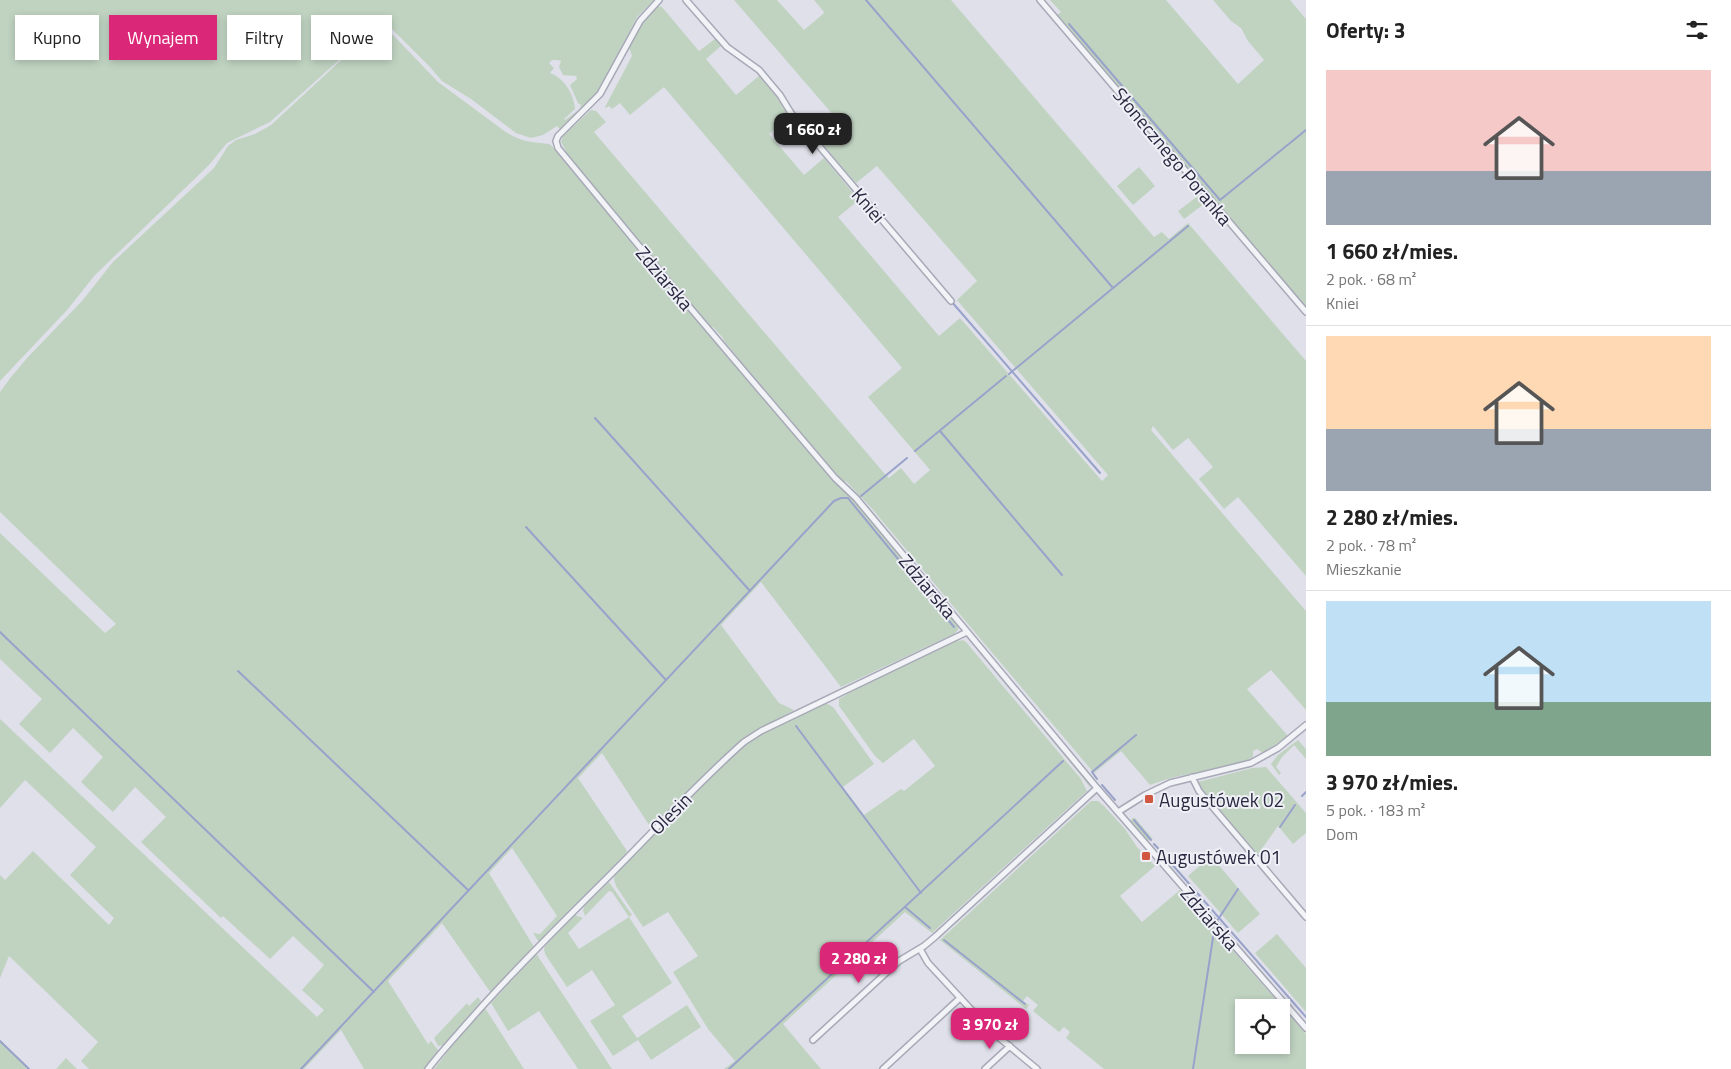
<!DOCTYPE html>
<html lang="pl">
<meta charset="utf-8">
<style>
:root{--surface:#fff;--page:#f6f6f6;--text:#222;--muted:#767676;--line:#e0e0e0;--accent:#db2777}
body{margin:0;font-family:"Titillium Web",sans-serif;background:var(--page);color:var(--text);height:100vh;display:flex;flex-direction:column;font-size:19px;white-space:nowrap}
*{box-sizing:border-box;margin:0}
p{font-size:16px;color:var(--muted)}
.icon{flex:none;width:28px;height:28px;fill:none;stroke:currentColor;stroke-width:2;stroke-linecap:round;stroke-linejoin:round}
.map{position:relative;flex:1;overflow:hidden}
.sheet{display:flex;flex-direction:column;background:var(--surface);width:425px}
.sheet>*{flex:none}
.hud{position:absolute;left:15px;top:15px;width:475px;height:45px;display:flex;gap:10px}
.tools{position:absolute;left:1235px;top:999px;display:grid;gap:10px}
.tools a{display:grid;place-items:center;width:55px;height:55px;border-radius:0px;background:var(--surface);box-shadow:0 2px 8px #0003;font-size:25px}
.price{position:absolute;translate:-50% -42px;padding:0 11px;border-radius:10px;background:var(--accent);color:#fff;font-size:16px;line-height:32px;filter:drop-shadow(0 1px 2px #0008)}
.price::after{content:'';position:absolute;left:50%;top:30px;width:15px;height:11px;margin-left:-8px;background:inherit;clip-path:polygon(0 0,100% 0,50% 100%)}
.price.on{background:#222;color:#fff}
ul{padding:0;list-style:none}
li{display:grid;align-content:center;gap:10px;height:265px;padding:0 20px}
li+li{border-top:1px solid var(--line)}
li span{display:grid;place-items:center;height:155px;border-radius:0px;color:#555}
li>.icon{margin-inline-start:auto}
span .icon{width:90px;height:90px;fill:#fffc;stroke-width:1}
li b{font-size:21px}
h2{display:flex;justify-content:space-between;align-items:center;height:60px;padding:0 20px;font-size:21px}
.tag{padding:0 18px;border-radius:0px;background:var(--surface);box-shadow:0 2px 8px #0003;font-size:18px;line-height:45px}
.tag.on{background:var(--accent);color:#fff}
main{display:flex;flex:1;min-height:0}
.map>svg:first-child{display:block}
</style>
<main>
<div class="map">
<svg width="1306" height="1069" viewBox="0 0 1306 1069">
<rect width="100%" height="100%" fill="#dfe0e9"/>
<path fill="#c0d3c1" fill-rule="evenodd" d="M 0,0 L 654,0 L 637,17 L 600,90 L 560,129 L 557,126 L 543,135 L 531,138 L 516,133 L 471,99 L 442,81 L 429,66 L 389,26 L 391,17 L 382,19 L 377,17 L 378,25 L 270,122 L 227,143 L 209,165 L 95,275 L 68,309 L 0,381 ZM 558,60 L 561,61 L 559,67 L 563,75 L 576,76 L 577,79 L 570,85 L 578,103 L 581,105 L 580,109 L 565,120 L 564,119 L 575,109 C 574,94 564,78 550,73 L 554,68 L 549,63 L 552,60 Z
M 734,0 L 777,0 L 804,30 L 823,14 L 824,12 L 814,0 L 951,0 L 1154,237 L 1162,232 L 1169,239 L 1188,223 L 1306,361 L 1306,576 L 1238,497 L 1224,509 L 1199,479 L 1213,467 L 1188,438 L 1173,450 L 1153,426 L 1151,430 L 1306,611 L 1306,710 L 1271,670 L 1247,689 L 1288,736 L 1263,753 L 1257,749 L 1253,751 L 1253,757 C 1234,769 1206,770 1184,775 C 1173,777 1161,781 1150,785 L 1121,751 L 1094,773 L 978,636 L 874,511 L 846,481 L 844,482 L 832,470 L 724,341 L 723,338 L 713,327 L 711,327 L 564,152 L 566,151 L 561,142 L 563,136 L 591,110 L 596,111 L 606,122 L 594,132 L 884,473 L 889,478 L 901,468 L 914,484 L 930,470 L 868,397 L 902,368 L 664,87 L 630,115 L 620,103 L 612,109 L 609,106 L 606,108 L 605,107 L 632,56 L 629,47 C 637,30 644,19 657,6 L 662,7 L 699,51 L 715,39 L 721,46 L 706,59 L 736,95 L 759,76 L 776,96 L 789,117 L 769,134 L 804,175 L 824,158 L 859,200 L 838,217 L 939,336 L 960,318 L 1102,481 L 1108,475 L 957,300 L 977,281 L 877,166 L 856,183 L 821,143 L 841,124 Z
M 1050,0 L 1166,0 L 1238,84 L 1264,60 L 1248,41 L 1241,28 L 1231,21 L 1213,0 L 1290,0 L 1306,19 L 1306,307 L 1057,15 L 1061,12 Z
M 383,31 L 388,31 L 395,37 L 438,82 L 503,130 C 520,142 530,142 549,144 L 552,146 L 630,240 L 836,482 L 853,499 L 958,626 L 958,630 L 954,634 L 841,687 L 761,582 L 721,625 L 779,703 L 794,710 L 754,732 L 731,749 L 651,828 L 602,753 L 578,778 L 627,851 L 624,856 L 539,942 L 533,933 L 540,934 L 557,916 L 512,848 L 489,873 L 534,947 L 491,993 L 442,923 L 388,981 L 428,1044 L 431,1041 L 438,1050 L 438,1053 L 426,1069 L 364,1069 L 341,1030 L 304,1069 L 89,1069 L 81,1061 L 98,1042 L 9,956 L 0,978 L 0,875 L 5,880 L 33,851 L 109,925 L 114,918 L 70,875 L 96,847 L 25,780 L 0,808 L 0,719 L 317,1017 L 324,1010 L 302,990 L 324,965 L 293,936 L 270,959 L 223,916 L 221,918 L 141,842 L 166,817 L 135,787 L 113,812 L 81,782 L 103,757 L 73,728 L 50,753 L 19,724 L 42,699 L 0,659 L 0,533 L 105,633 L 116,624 L 0,512 L 0,392 L 11,377 L 28,357 L 82,301 L 113,262 L 214,168 L 228,146 L 236,140 L 255,134 L 271,125 L 338,63 L 373,34 Z
M 1139,167 L 1155,186 L 1133,205 L 1117,186 Z
M 1198,192 L 1208,204 L 1204,204 L 1184,219 L 1178,211 L 1198,196 Z
M 845,484 C 856,490 863,504 873,512 L 974,637 L 858,497 Z
M 958,640 L 959,641 L 963,640 L 966,642 L 1081,779 L 1087,791 L 932,933 L 905,912 L 783,1024 L 821,1069 L 724,1069 L 735,1061 L 708,1029 L 673,972 L 698,956 L 668,912 L 643,927 L 616,886 L 614,880 L 615,872 L 733,755 L 752,739 L 790,720 L 826,703 L 833,707 L 874,764 L 843,787 L 864,815 L 901,789 L 904,791 L 935,766 L 914,739 L 883,763 L 875,756 L 839,706 L 839,699 L 870,681 Z
M 972,644 L 1088,782 L 1091,789 L 1083,778 Z
M 1298,740 L 1306,749 L 1306,759 L 1294,745 L 1282,757 L 1276,767 L 1281,773 L 1279,775 L 1271,764 L 1278,755 Z
M 1266,767 L 1306,813 L 1306,833 L 1293,844 L 1278,826 L 1258,854 L 1199,787 L 1198,782 L 1252,768 Z
M 1091,801 L 1098,801 L 1104,806 L 1125,829 L 1137,847 L 1155,866 L 1120,896 L 1142,922 L 1180,890 L 1306,1034 L 1306,1069 L 1104,1069 L 1066,1038 L 1070,1032 L 1064,1027 L 1059,1032 L 1033,1011 L 1038,1005 L 1027,996 L 1023,1001 L 1029,1005 L 1026,1009 L 940,940 ZM 1244,1008 L 1281,1008 L 1281,1045 L 1244,1045 Z
M 1133,818 L 1135,818 L 1153,839 L 1147,841 L 1131,823 L 1130,821 Z
M 1211,856 L 1260,914 L 1238,933 L 1188,876 Z
M 609,882 L 632,915 L 629,917 L 672,983 L 622,1016 L 637,1038 L 687,1005 L 701,1027 L 651,1060 L 638,1040 L 613,1056 L 590,1021 L 615,1005 L 592,970 L 567,987 L 545,954 L 544,949 L 545,946 L 575,915 L 583,918 L 568,933 L 579,949 L 629,917 L 612,892 L 609,891 L 585,916 L 583,910 L 585,905 Z
M 1277,934 L 1306,968 L 1306,1012 L 1255,953 Z
M 538,955 L 539,958 L 612,1069 L 578,1069 L 539,1011 L 508,1031 L 491,1003 L 534,956 Z
M 478,997 L 481,1001 L 444,1045 L 438,1046 L 434,1038 L 467,1003 L 469,1006 Z
M 485,1008 L 524,1069 L 434,1069 L 460,1036 Z
M 0,1040 L 30,1069 L 0,1069 Z
M 66,1058 L 77,1069 L 56,1069 Z"/>
<g fill="none" stroke-linecap="round" stroke-linejoin="round">
<path stroke="#99a2ca" stroke-width="2" d="M 866,0 L 1113,288
M 1069,24 L 1220,200 L 1306,130
M 951,301 L 1100,473
M 1009,374 L 1188,226
M 595,418 L 750,591
M 940,431 L 1062,575
M 915,451 L 1006,376
M 861,496 L 907,458
M 526,527 L 666,680
M 0,632 L 374,992
M 238,671 L 468,890
M 796,726 L 921,893
M 1097,779 L 1092,772 L 1136,735
M 1102,785 L 1115,800
M 1302,796 L 1306,792
M 1134,820 L 1151,840
M 1280,827 L 1295,805
M 1154,844 L 1166,857
M 1170,862 L 1306,1017
M 905,907 L 930,928
M 1217,921 L 1238,889
M 944,940 L 1025,1004
M 0,1041 L 29,1069
M 301,1069 L 834,501 L 841,498 L 848,498 L 852,503 L 954,627
M 729,1069 L 1063,761
M 1193,1069 L 1214,931"/>
<defs>
<path id="street" d="M 659,0 L 640,21 L 600,94 L 558,136 L 556,141 L 558,148 L 687,304 L 835,478 L 856,498 L 1097,788 L 1306,1028
M 686,0 L 727,47 L 759,70 L 780,95 L 791,113 L 808,133 L 951,301
M 1040,0 L 1306,312
M 1192,777 L 1199,791 L 1306,917
M 1118,812 L 1145,795 L 1170,783 L 1251,763 L 1278,748 L 1306,725
M 920,949 L 928,963 L 991,1031 L 1037,1069
M 813,1040 L 899,961 L 924,946 L 936,936 L 1097,788
M 428,1069 C 441,1052 456,1036 470,1020 C 510,974 553,932 596,889 C 646,840 692,788 744,742 L 761,731 L 967,632
M 883,1069 L 960,998
M 985,1069 L 1010,1046"/>
</defs>
<use href="#street" stroke="#a8a9b7" stroke-width="8"/>
<use href="#street" stroke="#f2f3f7" stroke-width="5"/>
</g>
<g fill="#d15741" stroke="#eff0f6" stroke-width="2">
<rect x="1144" y="794" width="10" height="10" rx="2.5"/>
<rect x="1141" y="851" width="10" height="10" rx="2.5"/>
</g>
<g text-anchor="middle" dominant-baseline="central" stroke-width="4" stroke-linejoin="round" paint-order="stroke">
<g font-size="19" fill="#282941" stroke="#eff0f6">
<text transform="translate(1173 156) rotate(50)">Słonecznego Poranka</text>
<text transform="translate(869 205) rotate(49)">Kniei</text>
<text transform="translate(665 278) rotate(50)">Zdziarska</text>
<text transform="translate(928 586) rotate(50)">Zdziarska</text>
<text transform="translate(670 813) rotate(-45)">Olesin</text>
<text transform="translate(1210 918) rotate(49)">Zdziarska</text>
</g>
<g font-size="19" fill="#282941" stroke="#eff0f6" text-anchor="start">
<text x="1159" y="799">Augustówek 02</text>
<text x="1156" y="856">Augustówek 01</text>
</g>
</g>
</svg>
<div class="tools">
<a><svg class="icon" aria-label="locate" viewBox="0 0 24 24"><circle cx="12" cy="12" r="6"/><path d="M12 2v4M12 18v4M2 12h4M18 12h4"/></svg></a>
</div>
<b class="price on" style="left:813px;top:155px">1 660 zł</b>
<b class="price" style="left:859px;top:984px">2 280 zł</b>
<b class="price" style="left:990px;top:1050px">3 970 zł</b>
<div class="hud">
<a class="tag">Kupno</a>
<a class="tag on">Wynajem</a>
<a class="tag">Filtry</a>
<a class="tag">Nowe</a>
</div>
</div>
<section class="sheet">
<h2>Oferty: 3<svg class="icon" aria-label="filters" viewBox="0 0 24 24"><path d="M4 7h16M4 17h16"/><circle cx="9" cy="7" r="2"/><circle cx="15" cy="17" r="2"/></svg></h2>
<ul>
<li><span style="background:linear-gradient(#f6c9c9 65%,#9aa5b1 0)"><svg class="icon" aria-label="home" viewBox="0 0 24 24"><path d="M3 11l9-7 9 7M6 9v11h12V9"/></svg></span><div><b>1 660 zł/mies.</b><p>2 pok. · 68 m²</p><p>Kniei</p></div></li>
<li><span style="background:linear-gradient(#ffd9b3 60%,#9aa5b1 0)"><svg class="icon" aria-label="home" viewBox="0 0 24 24"><path d="M3 11l9-7 9 7M6 9v11h12V9"/></svg></span><div><b>2 280 zł/mies.</b><p>2 pok. · 78 m²</p><p>Mieszkanie</p></div></li>
<li><span style="background:linear-gradient(#bfe0f5 65%,#7fa58c 0)"><svg class="icon" aria-label="home" viewBox="0 0 24 24"><path d="M3 11l9-7 9 7M6 9v11h12V9"/></svg></span><div><b>3 970 zł/mies.</b><p>5 pok. · 183 m²</p><p>Dom</p></div></li>
</ul>
</section>
</main>
